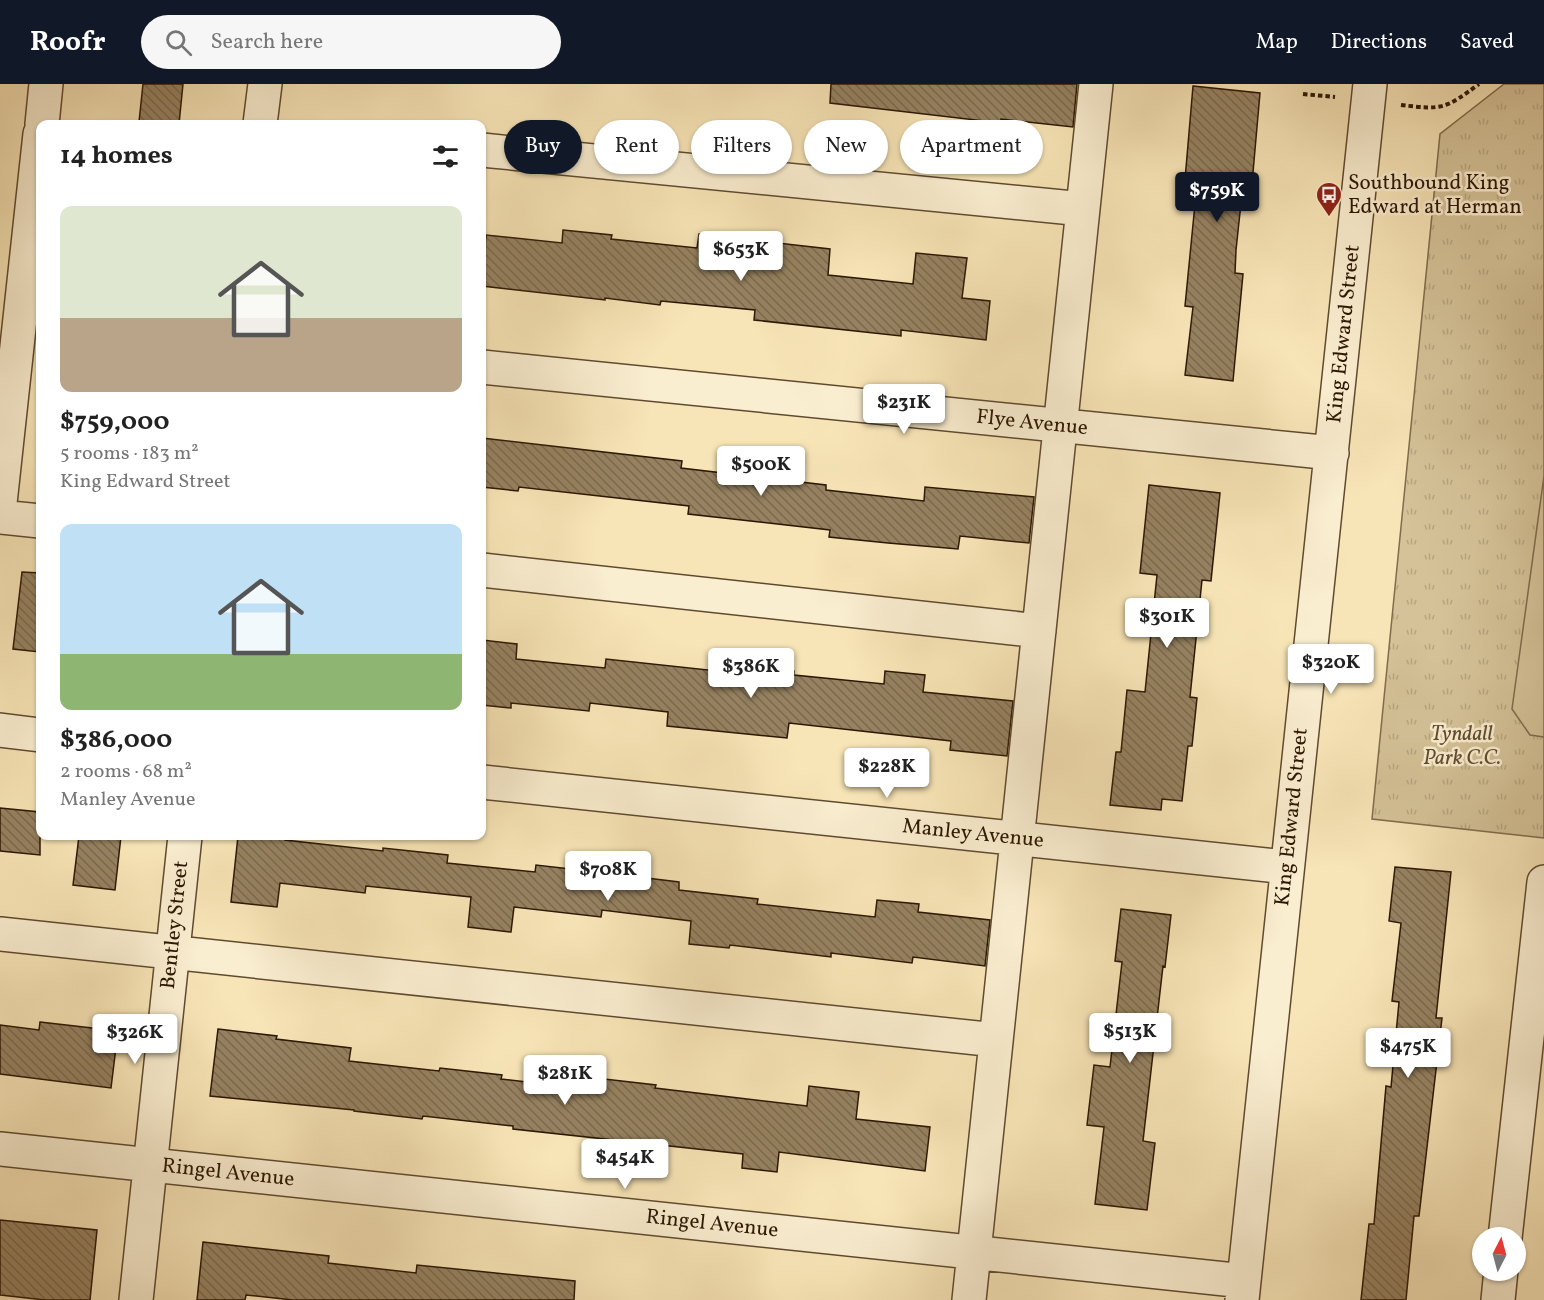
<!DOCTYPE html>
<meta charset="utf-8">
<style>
:root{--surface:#fff;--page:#f6f6f6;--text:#222;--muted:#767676;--accent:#111827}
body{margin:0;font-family:Vollkorn,serif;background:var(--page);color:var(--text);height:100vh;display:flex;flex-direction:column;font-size:22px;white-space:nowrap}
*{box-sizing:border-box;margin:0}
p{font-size:20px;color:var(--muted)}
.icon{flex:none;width:33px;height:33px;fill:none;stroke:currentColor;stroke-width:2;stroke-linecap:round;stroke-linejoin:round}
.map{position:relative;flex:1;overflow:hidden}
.details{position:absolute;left:36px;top:36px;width:450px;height:720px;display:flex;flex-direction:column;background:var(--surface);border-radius:12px;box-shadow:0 2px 4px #0004}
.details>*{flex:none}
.guide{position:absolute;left:504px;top:36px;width:570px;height:54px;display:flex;gap:12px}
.needle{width:39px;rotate:6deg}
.fabs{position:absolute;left:1472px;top:1143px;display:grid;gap:12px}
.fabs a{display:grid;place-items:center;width:54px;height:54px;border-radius:50%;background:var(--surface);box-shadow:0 2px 4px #0004;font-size:30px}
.price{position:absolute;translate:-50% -51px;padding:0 14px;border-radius:6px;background:#fff;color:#222;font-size:20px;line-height:39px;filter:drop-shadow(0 2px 3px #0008)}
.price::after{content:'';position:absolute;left:50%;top:36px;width:18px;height:14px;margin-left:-9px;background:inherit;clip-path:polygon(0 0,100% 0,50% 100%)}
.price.selected{background:var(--accent);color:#fff}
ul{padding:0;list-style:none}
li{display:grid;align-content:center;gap:12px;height:318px;padding:0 24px}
li span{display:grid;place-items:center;height:186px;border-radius:12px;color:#555}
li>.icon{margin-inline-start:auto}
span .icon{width:108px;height:108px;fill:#fffc;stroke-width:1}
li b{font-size:26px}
h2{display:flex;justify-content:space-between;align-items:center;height:72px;padding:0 24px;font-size:26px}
.tag{padding:0 21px;border-radius:27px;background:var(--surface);box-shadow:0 2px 4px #0004;font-size:21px;line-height:54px}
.tag.selected{background:var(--accent);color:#fff}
header{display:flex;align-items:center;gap:36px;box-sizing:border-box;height:84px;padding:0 30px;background:var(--accent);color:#fff}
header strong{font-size:28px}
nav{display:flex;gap:33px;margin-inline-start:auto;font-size:21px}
.search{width:420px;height:54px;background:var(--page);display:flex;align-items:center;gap:15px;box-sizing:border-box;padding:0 21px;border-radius:33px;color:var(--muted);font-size:22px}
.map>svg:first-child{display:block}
</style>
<header>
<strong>Roofr</strong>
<div class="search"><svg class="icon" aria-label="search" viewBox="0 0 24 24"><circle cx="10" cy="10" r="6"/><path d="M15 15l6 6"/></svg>Search here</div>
<nav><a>Map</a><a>Directions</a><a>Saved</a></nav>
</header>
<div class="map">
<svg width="1544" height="1216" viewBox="0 0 1544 1216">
<defs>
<pattern id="park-tufts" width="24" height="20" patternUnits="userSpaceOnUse" patternTransform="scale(1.5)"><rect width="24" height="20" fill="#d5c298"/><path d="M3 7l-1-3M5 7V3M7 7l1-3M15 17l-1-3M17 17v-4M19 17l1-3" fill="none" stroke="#b7a681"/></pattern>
<pattern id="building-back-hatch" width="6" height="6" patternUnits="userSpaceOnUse" patternTransform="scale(1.5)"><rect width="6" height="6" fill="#968261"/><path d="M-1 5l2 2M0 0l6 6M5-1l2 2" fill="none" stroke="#7b694e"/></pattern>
</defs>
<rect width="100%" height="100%" fill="#f8e5b7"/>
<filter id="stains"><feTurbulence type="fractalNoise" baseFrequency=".00333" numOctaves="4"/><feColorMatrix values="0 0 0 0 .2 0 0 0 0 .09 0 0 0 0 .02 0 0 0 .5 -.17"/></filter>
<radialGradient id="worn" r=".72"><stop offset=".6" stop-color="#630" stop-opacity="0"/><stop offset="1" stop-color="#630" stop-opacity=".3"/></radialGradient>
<path fill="url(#park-tufts)" stroke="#806c4e" stroke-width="1.5" d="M 1504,0 L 1544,0 L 1544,754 L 1372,735 L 1440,50 Z"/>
<path fill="#d5c298" stroke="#806c4e" stroke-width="1.5" d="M 1544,392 L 1544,653 L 1530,651 L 1512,625 Z"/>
<path fill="url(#building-back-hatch)" stroke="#2c1703" stroke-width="1.5" d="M 143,0 L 183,0 L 179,40 L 139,38 Z
M 831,0 L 1077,0 L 1073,43 L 1001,35 L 1001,39 L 830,19 Z
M 1193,2 L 1260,9 L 1251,111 L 1242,110 L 1236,166 L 1235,189 L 1243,190 L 1233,297 L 1185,291 L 1193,223 L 1185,222 L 1195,120 L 1183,119 Z
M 563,146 L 612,151 L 611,155 L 697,164 L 699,150 L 830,165 L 828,191 L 913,200 L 916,169 L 967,174 L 962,214 L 990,217 L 986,256 L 901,246 L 901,252 L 754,236 L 755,226 L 661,217 L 660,221 L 605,214 L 605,216 L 482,202 L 486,151 L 562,159 Z
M 482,354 L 682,377 L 681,384 L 826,401 L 826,406 L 924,417 L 925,403 L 1034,413 L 1029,459 L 960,452 L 958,465 L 888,459 L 829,453 L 830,446 L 688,430 L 689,422 L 519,403 L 518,407 L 482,403 Z
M 1149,401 L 1220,409 L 1211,497 L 1202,496 L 1190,613 L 1197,614 L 1192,662 L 1188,662 L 1182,717 L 1162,715 L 1161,726 L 1110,721 L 1116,668 L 1121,668 L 1127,606 L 1145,608 L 1157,491 L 1140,489 Z
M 22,488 L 40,489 L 40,568 L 13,565 Z
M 482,556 L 517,560 L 516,575 L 605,584 L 606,575 L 745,590 L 746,582 L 794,587 L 794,591 L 884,600 L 885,587 L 925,591 L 923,608 L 1013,617 L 1007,672 L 950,666 L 951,657 L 789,639 L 787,654 L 667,642 L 668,628 L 590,619 L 589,627 L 511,619 L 511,624 L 482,621 Z
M 0,724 L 40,728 L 40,771 L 0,767 Z
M 79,752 L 121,752 L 115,806 L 73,801 Z
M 238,752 L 286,752 L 285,756 L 383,767 L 383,764 L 448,771 L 447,779 L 535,788 L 536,781 L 606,789 L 679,798 L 679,806 L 758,815 L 757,820 L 875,833 L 877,816 L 919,820 L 918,828 L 990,836 L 985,882 L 913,873 L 912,879 L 831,869 L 831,873 L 730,861 L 729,864 L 689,860 L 691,837 L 602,826 L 601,833 L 514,823 L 511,848 L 468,843 L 471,813 L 366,802 L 365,809 L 280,799 L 277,823 L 231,818 Z
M 1395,783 L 1451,788 L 1436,934 L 1442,934 L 1419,1132 L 1414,1132 L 1406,1216 L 1361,1216 L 1369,1140 L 1374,1140 L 1386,1002 L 1391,1003 L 1399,918 L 1392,917 L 1401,839 L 1389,837 Z
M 1121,825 L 1171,831 L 1165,883 L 1163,882 L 1143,1057 L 1155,1059 L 1147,1126 L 1095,1120 L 1104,1043 L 1087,1041 L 1094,981 L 1110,983 L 1122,878 L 1115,877 Z
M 40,938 L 118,947 L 111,1004 L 0,990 L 0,941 L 39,946 Z
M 218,945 L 277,952 L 276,955 L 351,964 L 349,977 L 439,987 L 440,984 L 502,991 L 501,995 L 595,1006 L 596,994 L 656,1001 L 655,1004 L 807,1022 L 809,1002 L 859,1008 L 856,1035 L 930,1043 L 925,1087 L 779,1068 L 777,1088 L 742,1084 L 743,1070 L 513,1045 L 513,1042 L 423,1032 L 422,1035 L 354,1027 L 354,1026 L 210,1012 Z
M 0,1136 L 97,1146 L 90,1216 L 45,1216 L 0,1211 Z
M 203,1158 L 329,1172 L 328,1179 L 416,1189 L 417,1181 L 575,1197 L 574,1216 L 293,1216 L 246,1211 L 245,1216 L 197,1216 Z"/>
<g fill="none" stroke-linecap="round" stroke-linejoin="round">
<defs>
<path id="minor" d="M 42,40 L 46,0
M 260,40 L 265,0
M 482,66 L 1083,125
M 482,283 L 1332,369
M 0,419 L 40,50
M 0,433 L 40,437
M 482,486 L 1039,547
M 0,646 L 40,651
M 482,698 L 1286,783
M 0,850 L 996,956
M 0,1065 L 1244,1197
M 1505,1154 L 1544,798
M 136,1216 L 185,752
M 969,1216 L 1096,0
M 1242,1216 L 1370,0
M 1498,1216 L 1501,1186"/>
</defs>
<use href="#minor" stroke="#5f4a30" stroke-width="36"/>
<path stroke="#2c1703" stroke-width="4" stroke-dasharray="4.5 3" stroke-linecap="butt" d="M 1303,10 L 1335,13
M 1401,21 C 1443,26 1445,25 1479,0"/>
<use href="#minor" stroke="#faeed0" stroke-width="33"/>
</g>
<defs>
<symbol id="bus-pin" viewBox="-11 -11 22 30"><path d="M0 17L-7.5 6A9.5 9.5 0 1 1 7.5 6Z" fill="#8f2418" stroke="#faeed0"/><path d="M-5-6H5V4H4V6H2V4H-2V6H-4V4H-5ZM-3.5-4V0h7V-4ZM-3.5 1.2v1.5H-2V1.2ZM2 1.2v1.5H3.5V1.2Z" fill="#fff"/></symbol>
</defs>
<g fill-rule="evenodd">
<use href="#bus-pin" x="1314" y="96" width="30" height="40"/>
</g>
<g text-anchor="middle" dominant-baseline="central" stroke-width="5" stroke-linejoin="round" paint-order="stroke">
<g font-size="21" fill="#2c1703" stroke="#faeed0" text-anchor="start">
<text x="1348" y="99">Southbound King<tspan x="1348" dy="24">Edward at Herman</tspan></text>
</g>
<g font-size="21" fill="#2c1703" stroke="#faeed0">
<text transform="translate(1344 250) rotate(-84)">King Edward Street</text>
<text transform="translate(1032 339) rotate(6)">Flye Avenue</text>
<text transform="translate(1292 733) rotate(-84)">King Edward Street</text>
<text transform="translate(973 750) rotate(6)">Manley Avenue</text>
<text transform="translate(175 841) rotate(-84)">Bentley Street</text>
<text transform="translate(228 1089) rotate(6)">Ringel Avenue</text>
<text transform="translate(712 1140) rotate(6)">Ringel Avenue</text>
</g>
<g font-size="21" font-style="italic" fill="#5f4a30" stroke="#faeed0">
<text x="1462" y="650">Tyndall<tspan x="1462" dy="24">Park C.C.</tspan></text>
</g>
</g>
<rect width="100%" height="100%" filter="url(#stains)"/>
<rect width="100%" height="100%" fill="url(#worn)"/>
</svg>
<div class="fabs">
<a><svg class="needle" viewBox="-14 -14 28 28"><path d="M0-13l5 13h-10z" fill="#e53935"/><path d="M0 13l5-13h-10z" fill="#767676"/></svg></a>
</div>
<b class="price selected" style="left:1217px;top:139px">$759K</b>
<b class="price" style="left:741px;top:198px">$653K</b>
<b class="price" style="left:904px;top:351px">$231K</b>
<b class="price" style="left:761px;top:413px">$500K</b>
<b class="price" style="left:1167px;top:565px">$301K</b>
<b class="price" style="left:1331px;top:611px">$320K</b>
<b class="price" style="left:751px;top:615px">$386K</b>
<b class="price" style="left:887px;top:715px">$228K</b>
<b class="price" style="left:608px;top:818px">$708K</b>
<b class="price" style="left:1130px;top:980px">$513K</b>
<b class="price" style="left:135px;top:981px">$326K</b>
<b class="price" style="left:1408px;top:995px">$475K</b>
<b class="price" style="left:565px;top:1022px">$281K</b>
<b class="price" style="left:625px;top:1106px">$454K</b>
<div class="guide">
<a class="tag selected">Buy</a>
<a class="tag">Rent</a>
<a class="tag">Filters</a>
<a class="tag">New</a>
<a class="tag">Apartment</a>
</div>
<section class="details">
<h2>14 homes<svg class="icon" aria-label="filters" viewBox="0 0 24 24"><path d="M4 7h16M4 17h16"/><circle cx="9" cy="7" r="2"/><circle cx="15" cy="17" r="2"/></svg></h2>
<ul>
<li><span style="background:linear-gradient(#dfe7d0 60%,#b9a48a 0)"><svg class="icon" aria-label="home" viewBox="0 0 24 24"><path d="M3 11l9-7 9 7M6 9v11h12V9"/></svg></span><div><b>$759,000</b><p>5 rooms · 183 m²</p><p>King Edward Street</p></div></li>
<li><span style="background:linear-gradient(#bfe0f5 70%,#8fb573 0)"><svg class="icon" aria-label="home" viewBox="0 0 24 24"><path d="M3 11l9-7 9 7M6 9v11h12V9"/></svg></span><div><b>$386,000</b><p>2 rooms · 68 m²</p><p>Manley Avenue</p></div></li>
</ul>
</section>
</div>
